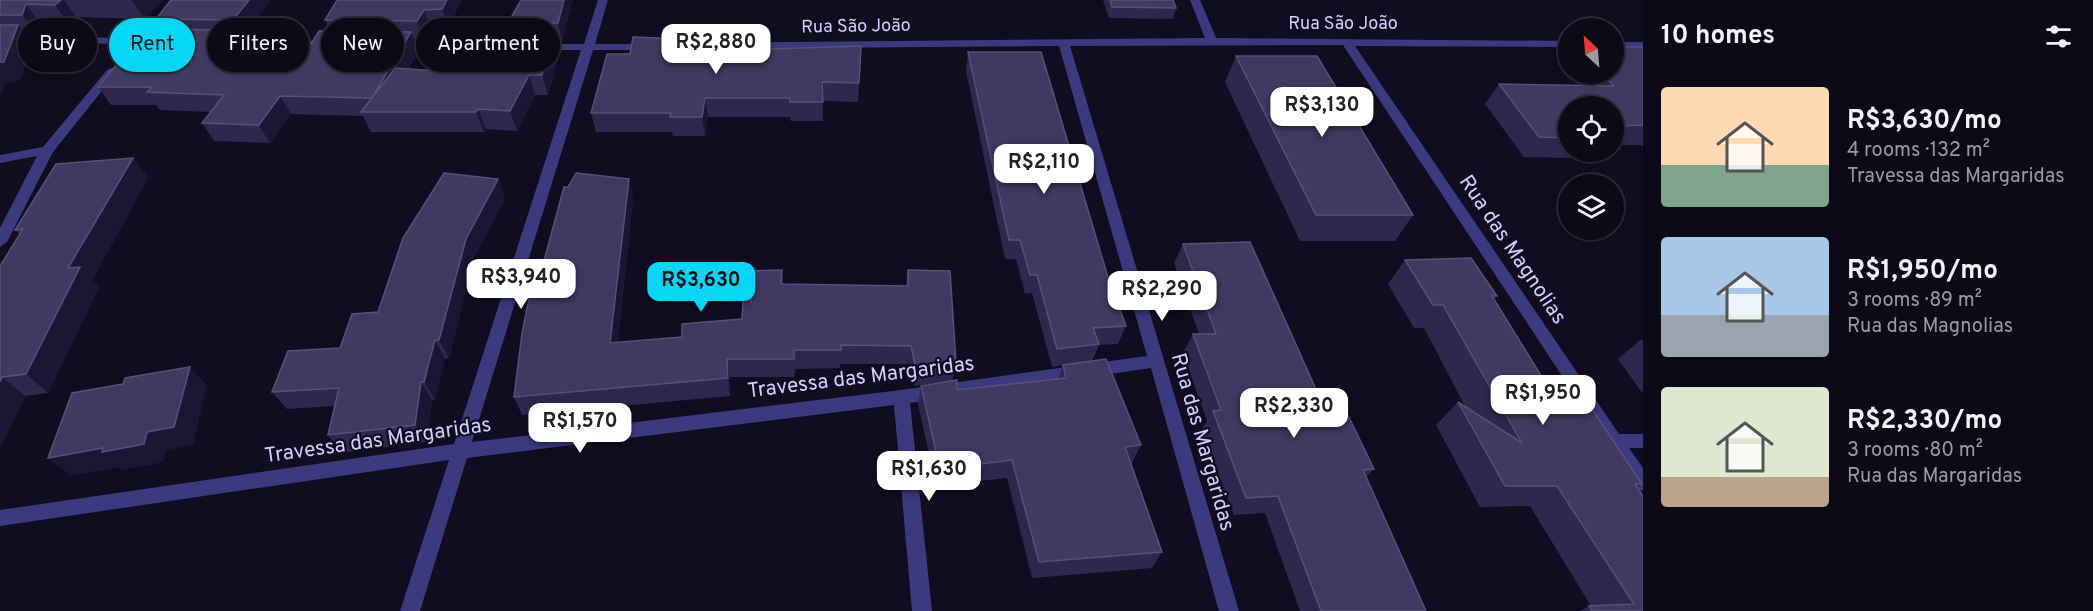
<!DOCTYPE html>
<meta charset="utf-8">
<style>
:root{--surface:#0d0a18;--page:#1b1825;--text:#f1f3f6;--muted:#9a9aa2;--line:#2d2b37;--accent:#04d6f4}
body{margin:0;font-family:Overpass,sans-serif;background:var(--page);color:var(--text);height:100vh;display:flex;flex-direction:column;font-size:22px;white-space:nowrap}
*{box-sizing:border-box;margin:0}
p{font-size:20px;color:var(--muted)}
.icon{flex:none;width:33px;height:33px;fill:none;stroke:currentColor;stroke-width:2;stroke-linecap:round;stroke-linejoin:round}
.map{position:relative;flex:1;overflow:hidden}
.side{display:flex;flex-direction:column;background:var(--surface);width:450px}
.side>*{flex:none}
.guide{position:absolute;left:18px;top:18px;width:570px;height:54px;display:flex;gap:12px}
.needle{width:39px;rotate:334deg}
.tools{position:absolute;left:1558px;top:18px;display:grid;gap:12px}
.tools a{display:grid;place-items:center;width:66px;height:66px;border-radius:50%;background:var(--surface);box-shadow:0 2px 4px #0004,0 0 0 2px var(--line);font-size:30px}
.price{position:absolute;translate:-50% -51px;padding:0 14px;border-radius:12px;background:#fff;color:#222;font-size:20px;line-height:39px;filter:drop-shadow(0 2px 3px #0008)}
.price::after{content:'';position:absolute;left:50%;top:36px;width:18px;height:14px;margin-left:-9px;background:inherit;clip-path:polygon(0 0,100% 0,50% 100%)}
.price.active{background:var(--accent);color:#111}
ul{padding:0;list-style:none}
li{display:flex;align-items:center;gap:18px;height:150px;padding:0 18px}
li span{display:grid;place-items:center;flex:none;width:168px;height:120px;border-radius:6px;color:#555}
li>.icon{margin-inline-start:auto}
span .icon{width:72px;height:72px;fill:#fffc;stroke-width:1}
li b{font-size:26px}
h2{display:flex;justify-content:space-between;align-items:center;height:72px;padding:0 18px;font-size:26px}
.chip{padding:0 21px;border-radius:27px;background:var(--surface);box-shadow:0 2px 4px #0004,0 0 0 2px var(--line);font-size:21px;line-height:54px}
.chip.active{background:var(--accent);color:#111}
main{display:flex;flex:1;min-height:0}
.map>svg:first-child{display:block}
</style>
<main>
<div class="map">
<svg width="1643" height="611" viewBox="0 0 1643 611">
<rect width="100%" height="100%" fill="#110d20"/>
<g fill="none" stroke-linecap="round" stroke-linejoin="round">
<path fill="#3d397f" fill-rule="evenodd" d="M 598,0 L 608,0 L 595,44 L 651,44 L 657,47 L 651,50 L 593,50 L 472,442 L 901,390 L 1147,356 L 1059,46 L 696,49 L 690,46 L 696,43 L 1205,38 L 1190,0 L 1200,0 L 1216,38 L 1569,41 L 1569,47 L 1355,46 L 1619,434 L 1643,434 L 1643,448 L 1629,448 L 1643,468 L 1643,491 L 1637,489 L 1343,45 L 1070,46 L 1239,611 L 1219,611 L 1151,368 L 910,403 L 932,611 L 912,611 L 894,405 L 467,458 L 420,611 L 400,611 L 449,460 L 0,526 L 0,510 L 454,444 L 581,50 L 540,50 L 534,47 L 540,44 L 584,44 Z
M 0,35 L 156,39 L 162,42 L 156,45 L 0,41 Z
M 213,40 L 330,41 L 336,44 L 330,47 L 209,45 L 207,43 Z
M 396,42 L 516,43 L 522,46 L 516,49 L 392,47 L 390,45 Z
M 1614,42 L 1643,42 L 1643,48 L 1614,48 Z
M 111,68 L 117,72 L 53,152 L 7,242 L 0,247 L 0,228 L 37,156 L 0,163 L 0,155 L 43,147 L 107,70 Z"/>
</g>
<path fill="#2f274e" d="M 0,0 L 163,0 L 144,19 L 76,17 L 69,24 L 40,23 L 36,33 L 24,33 L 33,44 L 20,80 L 5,83 L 0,95 Z
M 171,0 L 270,0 L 243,36 L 228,36 L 234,48 L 231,51 L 305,54 L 331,31 L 325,20 L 461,0 L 449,27 L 431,28 L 424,39 L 414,39 L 418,50 L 408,69 L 481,74 L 511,32 L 508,23 L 521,0 L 573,0 L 562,41 L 557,41 L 560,52 L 548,95 L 535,95 L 517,131 L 486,129 L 484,132 L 371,132 L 363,116 L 291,114 L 270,143 L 214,141 L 202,123 L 210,112 L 160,110 L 156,105 L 111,105 L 98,87 L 162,29 L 156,19 Z
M 1103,0 L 1173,0 L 1176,8 L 1173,19 L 1109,18 Z
M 714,32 L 716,51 L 861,46 L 858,102 L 823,101 L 823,121 L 791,121 L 790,117 L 708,117 L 705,136 L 673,136 L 672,132 L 596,132 L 591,113 L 630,54 L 684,39 Z
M 1643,47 L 1643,147 L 1641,145 L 1614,145 L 1614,106 L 1569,106 L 1569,152 L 1576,152 L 1570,158 L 1524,157 L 1485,104 L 1499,84 L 1578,85 L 1562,67 L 1569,57 L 1569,74 L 1614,74 Z
M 968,52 L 1107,274 L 1126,326 L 1118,344 L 1099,345 L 1092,361 L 1141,445 L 1132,463 L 1130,463 L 1162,552 L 1152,568 L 1032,578 L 1007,478 L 936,486 L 918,404 L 921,386 L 957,390 L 1058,379 L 1063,365 L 1052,367 L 1032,293 L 1025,294 L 1016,259 L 1005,259 L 966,71 Z
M 1236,56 L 1413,215 L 1395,241 L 1300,241 L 1225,82 Z
M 133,158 L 148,178 L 92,280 L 99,287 L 48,393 L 25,396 L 0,449 L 0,266 L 20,235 L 15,230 Z
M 498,179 L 505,199 L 474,257 L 449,358 L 445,359 L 435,400 L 432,400 L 426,442 L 341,453 L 328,435 L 334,406 L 287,409 L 272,392 L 340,348 L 378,312 Z
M 633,198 L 618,342 L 682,337 L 742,319 L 782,270 L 783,284 L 906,286 L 908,270 L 956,363 L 952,381 L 914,386 L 909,364 L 840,364 L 840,368 L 795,369 L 794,377 L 730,377 L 730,396 L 522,415 L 514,397 L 535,294 Z
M 1183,244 L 1324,407 L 1374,469 L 1366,477 L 1426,611 L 1300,611 L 1265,513 L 1234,515 L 1202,429 L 1207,421 L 1183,353 L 1193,334 L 1199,334 L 1174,263 Z
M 1405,260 L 1497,296 L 1494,299 L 1558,403 L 1642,484 L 1637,488 L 1643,611 L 1580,611 L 1589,606 L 1591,606 L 1530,506 L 1480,507 L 1436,425 L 1458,402 L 1466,408 L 1424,328 L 1414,328 L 1388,284 Z
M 1640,340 L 1643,340 L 1643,394 L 1618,359 Z"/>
<path fill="#1c1534" d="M 61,0 L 64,0 L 76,17 L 69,24 L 55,5 Z
M 132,0 L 163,0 L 144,19 Z
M 249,0 L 270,0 L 243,36 L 233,20 Z
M 447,0 L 461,0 L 449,27 L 442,9 Z
M 564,0 L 573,0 L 562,41 L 558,23 Z
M 26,4 L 40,23 L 36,33 L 22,15 Z
M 424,10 L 431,28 L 424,39 L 417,21 Z
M 18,25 L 33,44 L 20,80 L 5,83 L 0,95 L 0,62 Z
M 224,30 L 234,48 L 218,69 L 207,51 Z
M 411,32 L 418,50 L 383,112 L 372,98 Z
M 554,32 L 560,52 L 548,95 L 542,75 Z
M 714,32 L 716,51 L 712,51 Z
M 529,75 L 535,95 L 517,131 L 510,111 Z
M 280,96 L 291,114 L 270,143 L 259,125 Z
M 705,98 L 708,117 L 705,136 L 702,117 Z
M 478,109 L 486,129 L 484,132 L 476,112 Z
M 133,158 L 148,178 L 92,280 L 99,287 L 48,393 L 26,374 L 68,268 Z
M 498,179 L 505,199 L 474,257 L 449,358 L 439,340 L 466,239 Z
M 629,179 L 633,198 L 616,361 L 610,343 Z
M 435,340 L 445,359 L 435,400 L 424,382 Z
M 727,359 L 730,377 L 730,396 L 728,378 Z
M 190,367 L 207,385 L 193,445 L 166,450 L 164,462 L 123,470 L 119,467 L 71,476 L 48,458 Z
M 2,377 L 25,396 L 0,449 L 0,382 Z
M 421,382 L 432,400 L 426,442 L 415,425 Z"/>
<path fill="#413961" stroke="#58507a" stroke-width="1.5" d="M 0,0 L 61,0 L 55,5 L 26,4 L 22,15 L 0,15 Z
M 171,0 L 249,0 L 233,20 L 156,19 Z
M 337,0 L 447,0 L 442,9 L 424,10 L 417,21 L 325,20 Z
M 521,0 L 564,0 L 558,23 L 508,23 Z
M 1110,0 L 1173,0 L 1176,8 L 1112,7 Z
M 0,25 L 18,25 L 4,62 L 0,62 Z
M 146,29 L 224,30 L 207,51 L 305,54 L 319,31 L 411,32 L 372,98 L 280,96 L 259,125 L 202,123 L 224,95 L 147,92 L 152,87 L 98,87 Z
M 502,32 L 554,32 L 542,75 L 529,75 L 510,111 L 478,109 L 476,112 L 361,112 L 395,68 L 481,74 Z
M 714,32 L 712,51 L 861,46 L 859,83 L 822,82 L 823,102 L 790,102 L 790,98 L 705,98 L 702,117 L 670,117 L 671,113 L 591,113 L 607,54 L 630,54 L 633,37 L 684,39 L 685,33 Z
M 1614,47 L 1643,47 L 1643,125 L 1614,126 L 1614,106 L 1569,106 L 1569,138 L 1539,137 L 1499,84 L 1614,86 L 1602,74 L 1614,74 Z
M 968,52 L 1041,52 L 1107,274 L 1126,326 L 1093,328 L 1099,344 L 1057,349 L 1037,275 L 1030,275 L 1020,240 L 1009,240 Z
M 1236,56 L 1317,56 L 1413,215 L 1316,215 Z
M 133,158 L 68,268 L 80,267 L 26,374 L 2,377 L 0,382 L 0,266 L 23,229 L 15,230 L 56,164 Z
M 444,173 L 498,179 L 466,239 L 439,340 L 435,340 L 424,382 L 421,382 L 415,425 L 328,435 L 339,388 L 272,392 L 288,351 L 340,348 L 352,314 L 378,312 L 403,238 Z
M 576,173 L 629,179 L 610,343 L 682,337 L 682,324 L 742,319 L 745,271 L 782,270 L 781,284 L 908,286 L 908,270 L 950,271 L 956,363 L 916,368 L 911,346 L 841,345 L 841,350 L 794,350 L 794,359 L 727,359 L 728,378 L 514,397 L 522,333 L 530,294 L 535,294 L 564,187 L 568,187 Z
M 1250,242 L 1324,407 L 1344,407 L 1374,469 L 1363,470 L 1426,611 L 1321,611 L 1278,496 L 1246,498 L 1213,411 L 1221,410 L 1193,334 L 1216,334 L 1183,244 Z
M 1471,258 L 1497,296 L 1492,296 L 1558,403 L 1588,403 L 1642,484 L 1635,484 L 1643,496 L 1643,611 L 1592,611 L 1589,606 L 1634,604 L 1557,486 L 1505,486 L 1458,402 L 1522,443 L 1443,305 L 1433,305 L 1405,260 Z
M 1106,359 L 1141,445 L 1125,447 L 1162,552 L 1039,562 L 1012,460 L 940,469 L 921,386 L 957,380 L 957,390 L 1066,378 L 1063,365 Z
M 190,367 L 174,427 L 147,432 L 144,444 L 102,452 L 103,448 L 48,458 L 72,393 L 123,384 L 125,378 Z"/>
<g text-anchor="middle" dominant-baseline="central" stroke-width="4.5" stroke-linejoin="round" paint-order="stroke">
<g font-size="18" fill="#d4cefe" stroke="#110d20">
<text x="1343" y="24">Rua São João</text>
<text transform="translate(856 27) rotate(-1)">Rua São João</text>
</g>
<g font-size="21" fill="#d4cefe" stroke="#110d20">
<text transform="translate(1512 250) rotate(56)">Rua das Magnolias</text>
<text transform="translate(861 378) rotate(-7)">Travessa das Margaridas</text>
<text transform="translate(378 441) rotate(-8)">Travessa das Margaridas</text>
<text transform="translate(1202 442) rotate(74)">Rua das Margaridas</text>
</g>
</g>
</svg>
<div class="tools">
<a><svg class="needle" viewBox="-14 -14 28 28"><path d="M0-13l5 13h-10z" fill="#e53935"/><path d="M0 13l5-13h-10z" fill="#9a9aa2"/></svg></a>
<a><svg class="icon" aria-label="locate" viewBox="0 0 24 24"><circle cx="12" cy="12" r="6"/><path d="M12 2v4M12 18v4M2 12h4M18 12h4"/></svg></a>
<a><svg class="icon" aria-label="layers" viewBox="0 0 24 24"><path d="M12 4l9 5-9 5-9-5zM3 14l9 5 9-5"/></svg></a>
</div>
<b class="price" style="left:716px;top:75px">R$2,880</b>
<b class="price" style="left:1322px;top:138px">R$3,130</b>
<b class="price" style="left:1044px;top:195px">R$2,110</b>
<b class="price" style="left:521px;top:310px">R$3,940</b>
<b class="price active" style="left:701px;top:313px">R$3,630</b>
<b class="price" style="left:1162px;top:322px">R$2,290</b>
<b class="price" style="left:1543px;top:426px">R$1,950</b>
<b class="price" style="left:1294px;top:439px">R$2,330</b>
<b class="price" style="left:580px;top:454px">R$1,570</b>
<b class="price" style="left:929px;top:502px">R$1,630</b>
<div class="guide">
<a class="chip">Buy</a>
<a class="chip active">Rent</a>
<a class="chip">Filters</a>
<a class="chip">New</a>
<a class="chip">Apartment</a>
</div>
</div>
<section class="side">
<h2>10 homes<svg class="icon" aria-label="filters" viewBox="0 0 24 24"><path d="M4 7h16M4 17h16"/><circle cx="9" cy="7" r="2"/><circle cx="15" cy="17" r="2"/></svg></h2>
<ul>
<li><span style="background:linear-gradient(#ffd9b3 65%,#7fa58c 0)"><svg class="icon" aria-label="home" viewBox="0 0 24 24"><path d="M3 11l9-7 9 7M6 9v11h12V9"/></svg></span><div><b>R$3,630/mo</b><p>4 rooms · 132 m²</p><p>Travessa das Margaridas</p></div></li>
<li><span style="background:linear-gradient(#a9c7e8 65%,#9aa5b1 0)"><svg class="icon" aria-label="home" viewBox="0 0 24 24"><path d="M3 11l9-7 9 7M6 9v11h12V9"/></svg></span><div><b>R$1,950/mo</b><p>3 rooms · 89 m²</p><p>Rua das Magnolias</p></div></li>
<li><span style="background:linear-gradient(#dfe7d0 75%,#b9a48a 0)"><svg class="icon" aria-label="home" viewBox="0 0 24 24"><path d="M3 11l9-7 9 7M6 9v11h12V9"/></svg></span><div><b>R$2,330/mo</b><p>3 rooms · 80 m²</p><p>Rua das Margaridas</p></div></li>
</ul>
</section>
</main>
